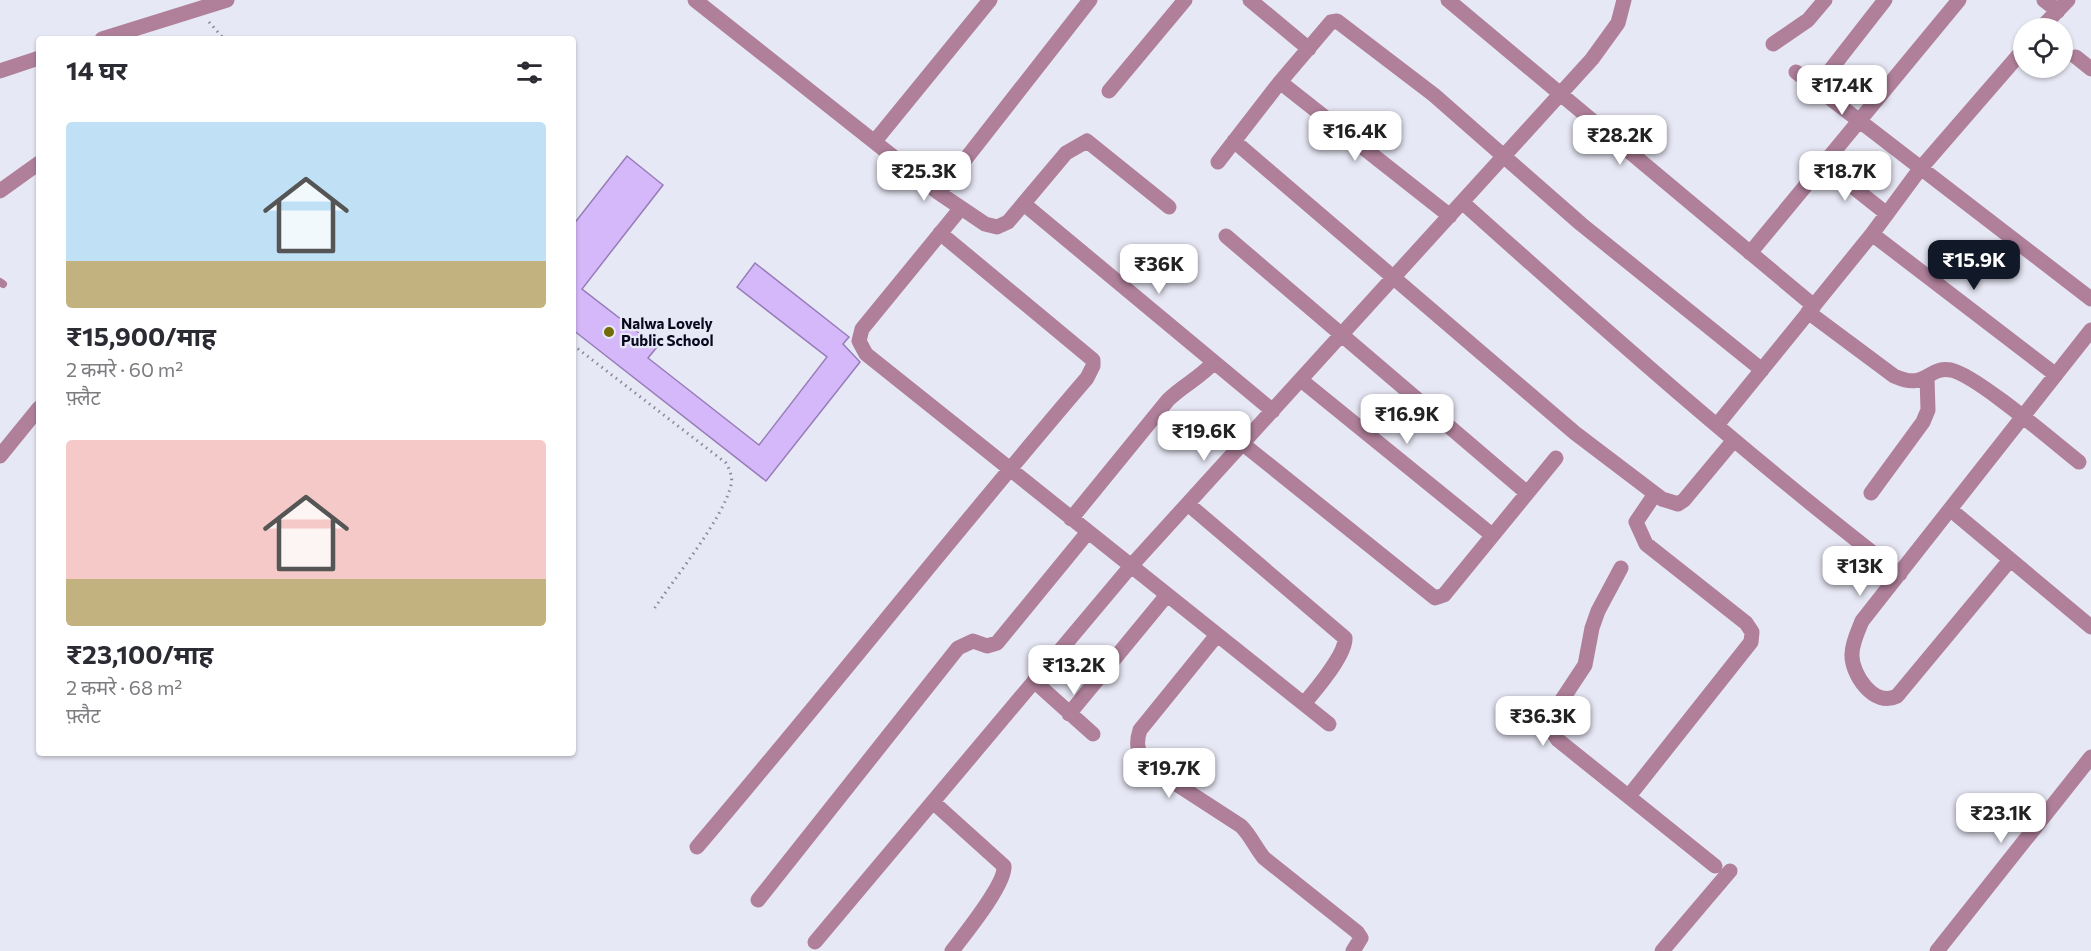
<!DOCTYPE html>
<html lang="hi">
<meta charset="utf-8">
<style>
:root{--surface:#fff;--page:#f7f7f7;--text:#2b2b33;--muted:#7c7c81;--accent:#111827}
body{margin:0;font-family:Commissioner,"Noto Sans Devanagari",sans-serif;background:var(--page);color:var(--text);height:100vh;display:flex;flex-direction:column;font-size:22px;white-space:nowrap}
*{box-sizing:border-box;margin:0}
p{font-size:20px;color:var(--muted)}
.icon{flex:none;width:33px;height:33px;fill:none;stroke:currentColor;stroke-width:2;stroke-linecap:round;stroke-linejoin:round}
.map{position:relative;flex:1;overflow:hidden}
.panel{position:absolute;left:36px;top:36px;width:540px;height:720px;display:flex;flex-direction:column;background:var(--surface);border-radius:6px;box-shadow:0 2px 4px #0004}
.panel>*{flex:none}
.fabs{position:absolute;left:2013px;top:18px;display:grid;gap:12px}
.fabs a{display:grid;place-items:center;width:60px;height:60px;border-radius:50%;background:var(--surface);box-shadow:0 2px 4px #0004;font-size:30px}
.price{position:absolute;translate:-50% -51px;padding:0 14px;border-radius:12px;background:#fff;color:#222;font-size:20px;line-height:39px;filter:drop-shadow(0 2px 3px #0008)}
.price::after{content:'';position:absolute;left:50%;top:36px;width:18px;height:14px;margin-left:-9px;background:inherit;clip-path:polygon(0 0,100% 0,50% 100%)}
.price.current{background:var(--accent);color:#fff}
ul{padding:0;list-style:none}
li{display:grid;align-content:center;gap:12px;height:318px;padding:0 30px}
li span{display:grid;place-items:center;height:186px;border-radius:6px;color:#555}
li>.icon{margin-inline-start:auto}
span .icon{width:108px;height:108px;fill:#fffc;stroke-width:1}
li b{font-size:26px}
h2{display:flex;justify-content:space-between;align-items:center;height:72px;padding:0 30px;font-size:26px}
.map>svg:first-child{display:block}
</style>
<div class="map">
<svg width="2091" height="951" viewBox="0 0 2091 951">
<rect width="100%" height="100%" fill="#e7e8f5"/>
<path fill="#d5b8f9" stroke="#977cb8" stroke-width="1.5" d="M 627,156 L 663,185 L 582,289 L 657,347 L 648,358 L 759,445 L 827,357 L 737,287 L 755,263 L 849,337 L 843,344 L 860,362 L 766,481 L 573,330 L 573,225 Z"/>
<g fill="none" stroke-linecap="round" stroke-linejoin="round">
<path stroke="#898899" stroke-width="3" stroke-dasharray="1.5 4.5" stroke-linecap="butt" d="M 209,22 L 224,39
M 573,345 L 726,463 C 730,470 733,478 731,485 C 724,517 674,579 654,609"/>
<path stroke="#b0809b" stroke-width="8" d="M 0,282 L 3,284"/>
<path stroke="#b0809b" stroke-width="15" d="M 695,0 L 939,193 L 985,224 L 997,227 L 1008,222 L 1066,153 L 1087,141 L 1169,207
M 1250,0 L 1309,49
M 1448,0 L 1814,306
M 2044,0 L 2058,11
M 2041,28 L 2068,0
M 102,39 L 227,0
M 1773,44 L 1808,20 L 1825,0
M 2076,57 L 2091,69
M 0,71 L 39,58
M 1796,72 L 2091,299
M 1280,82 L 1450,216
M 1817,87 L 1885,0
M 1109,91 L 1185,0
M 875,141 L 990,0
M 1234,141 L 1575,433 L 1662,499 L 1678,504 L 1684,500 L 1734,440
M 1218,162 L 1280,82 L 1331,22 L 1337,21 L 1434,95 L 1581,224 L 1762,370
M 1824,164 L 1887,214
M 0,191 L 39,163
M 939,193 L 1090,0
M 1462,202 C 1605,330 1748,457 1900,574
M 1024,204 L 1273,411
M 961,208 L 862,329 L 859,341 L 866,354 L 1329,724
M 1872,234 L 2056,375
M 1226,236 L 1527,493
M 1750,253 L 1959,0
M 1808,312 L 1894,376 C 1927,391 1927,366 1951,370 C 1976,375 2055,443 2079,462
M 1301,380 L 1492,535
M 1717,425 L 1872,234 L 1920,169 L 2024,49
M 1243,444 L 1435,598 L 1444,595 L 1556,458
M 0,456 L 39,408
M 1871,493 L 1923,422 L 1928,410 L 1927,377
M 1188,504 L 1345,638 C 1346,655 1315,690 1304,704
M 1951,510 L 2091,627
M 1071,519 L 1168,400 C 1183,385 1200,378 1214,362
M 2010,560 L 1897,696 C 1874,708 1851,674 1852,654 C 1852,643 1858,631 1862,621 L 2091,330
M 1621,568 L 1598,611 L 1592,628 L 1585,665 L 1550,718 L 1552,731 L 1558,740 L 1715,866
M 1217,635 L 1140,730 C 1135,745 1138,752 1147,765 L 1241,826 C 1251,836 1255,847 1264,858 L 1357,932 L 1361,938 L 1353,951
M 1034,681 L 1093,734
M 1069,714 L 1167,595
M 1629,796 L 1751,642 L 1752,632 L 1746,623 L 1646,544 L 1636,522 L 1655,494
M 933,802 L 1004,866 C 1006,884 964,935 952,951
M 697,847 C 829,692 954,533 1087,378 L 1093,366 L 1093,360 L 1087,355 L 940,233
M 758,900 L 958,648 L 973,641 L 987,646 L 997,643 L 1088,532
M 815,942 L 1131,566 L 1592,59 L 1618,23 L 1624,0
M 1662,951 L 1730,871
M 1937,951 L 2091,757"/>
</g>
<circle fill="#736b05" stroke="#e7e8f5" stroke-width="2" cx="609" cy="332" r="6"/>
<g text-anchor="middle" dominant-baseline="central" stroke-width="4.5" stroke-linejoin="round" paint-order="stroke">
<g font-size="15" font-weight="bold" fill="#0a081e" stroke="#e7e8f5" text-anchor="start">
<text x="621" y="323">Nalwa Lovely<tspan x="621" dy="17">Public School</tspan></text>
</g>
</g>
</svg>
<div class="fabs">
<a><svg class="icon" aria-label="locate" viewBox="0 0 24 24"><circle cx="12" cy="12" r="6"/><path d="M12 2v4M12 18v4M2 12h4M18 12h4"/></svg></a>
</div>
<b class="price" style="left:1842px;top:116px">₹17.4K</b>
<b class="price" style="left:1355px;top:162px">₹16.4K</b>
<b class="price" style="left:1620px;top:166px">₹28.2K</b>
<b class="price" style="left:924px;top:202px">₹25.3K</b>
<b class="price" style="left:1845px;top:202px">₹18.7K</b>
<b class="price current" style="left:1974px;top:291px">₹15.9K</b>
<b class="price" style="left:1159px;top:295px">₹36K</b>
<b class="price" style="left:1407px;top:445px">₹16.9K</b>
<b class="price" style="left:1204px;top:462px">₹19.6K</b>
<b class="price" style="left:1860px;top:597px">₹13K</b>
<b class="price" style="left:1074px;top:696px">₹13.2K</b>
<b class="price" style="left:1543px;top:747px">₹36.3K</b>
<b class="price" style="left:1169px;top:799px">₹19.7K</b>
<b class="price" style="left:2001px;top:844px">₹23.1K</b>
<section class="panel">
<h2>14 घर<svg class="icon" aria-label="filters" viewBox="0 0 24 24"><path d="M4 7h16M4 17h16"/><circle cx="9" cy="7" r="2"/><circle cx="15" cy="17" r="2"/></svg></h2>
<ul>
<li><span style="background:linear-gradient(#bfe0f5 75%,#c2b280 0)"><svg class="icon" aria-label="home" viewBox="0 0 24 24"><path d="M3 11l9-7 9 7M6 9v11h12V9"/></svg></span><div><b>₹15,900/माह</b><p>2 कमरे · 60 m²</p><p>फ़्लैट</p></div></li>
<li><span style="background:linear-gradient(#f6c9c9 75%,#c2b280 0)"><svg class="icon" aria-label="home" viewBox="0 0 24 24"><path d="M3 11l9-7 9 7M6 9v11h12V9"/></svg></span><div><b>₹23,100/माह</b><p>2 कमरे · 68 m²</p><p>फ़्लैट</p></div></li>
</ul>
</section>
</div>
